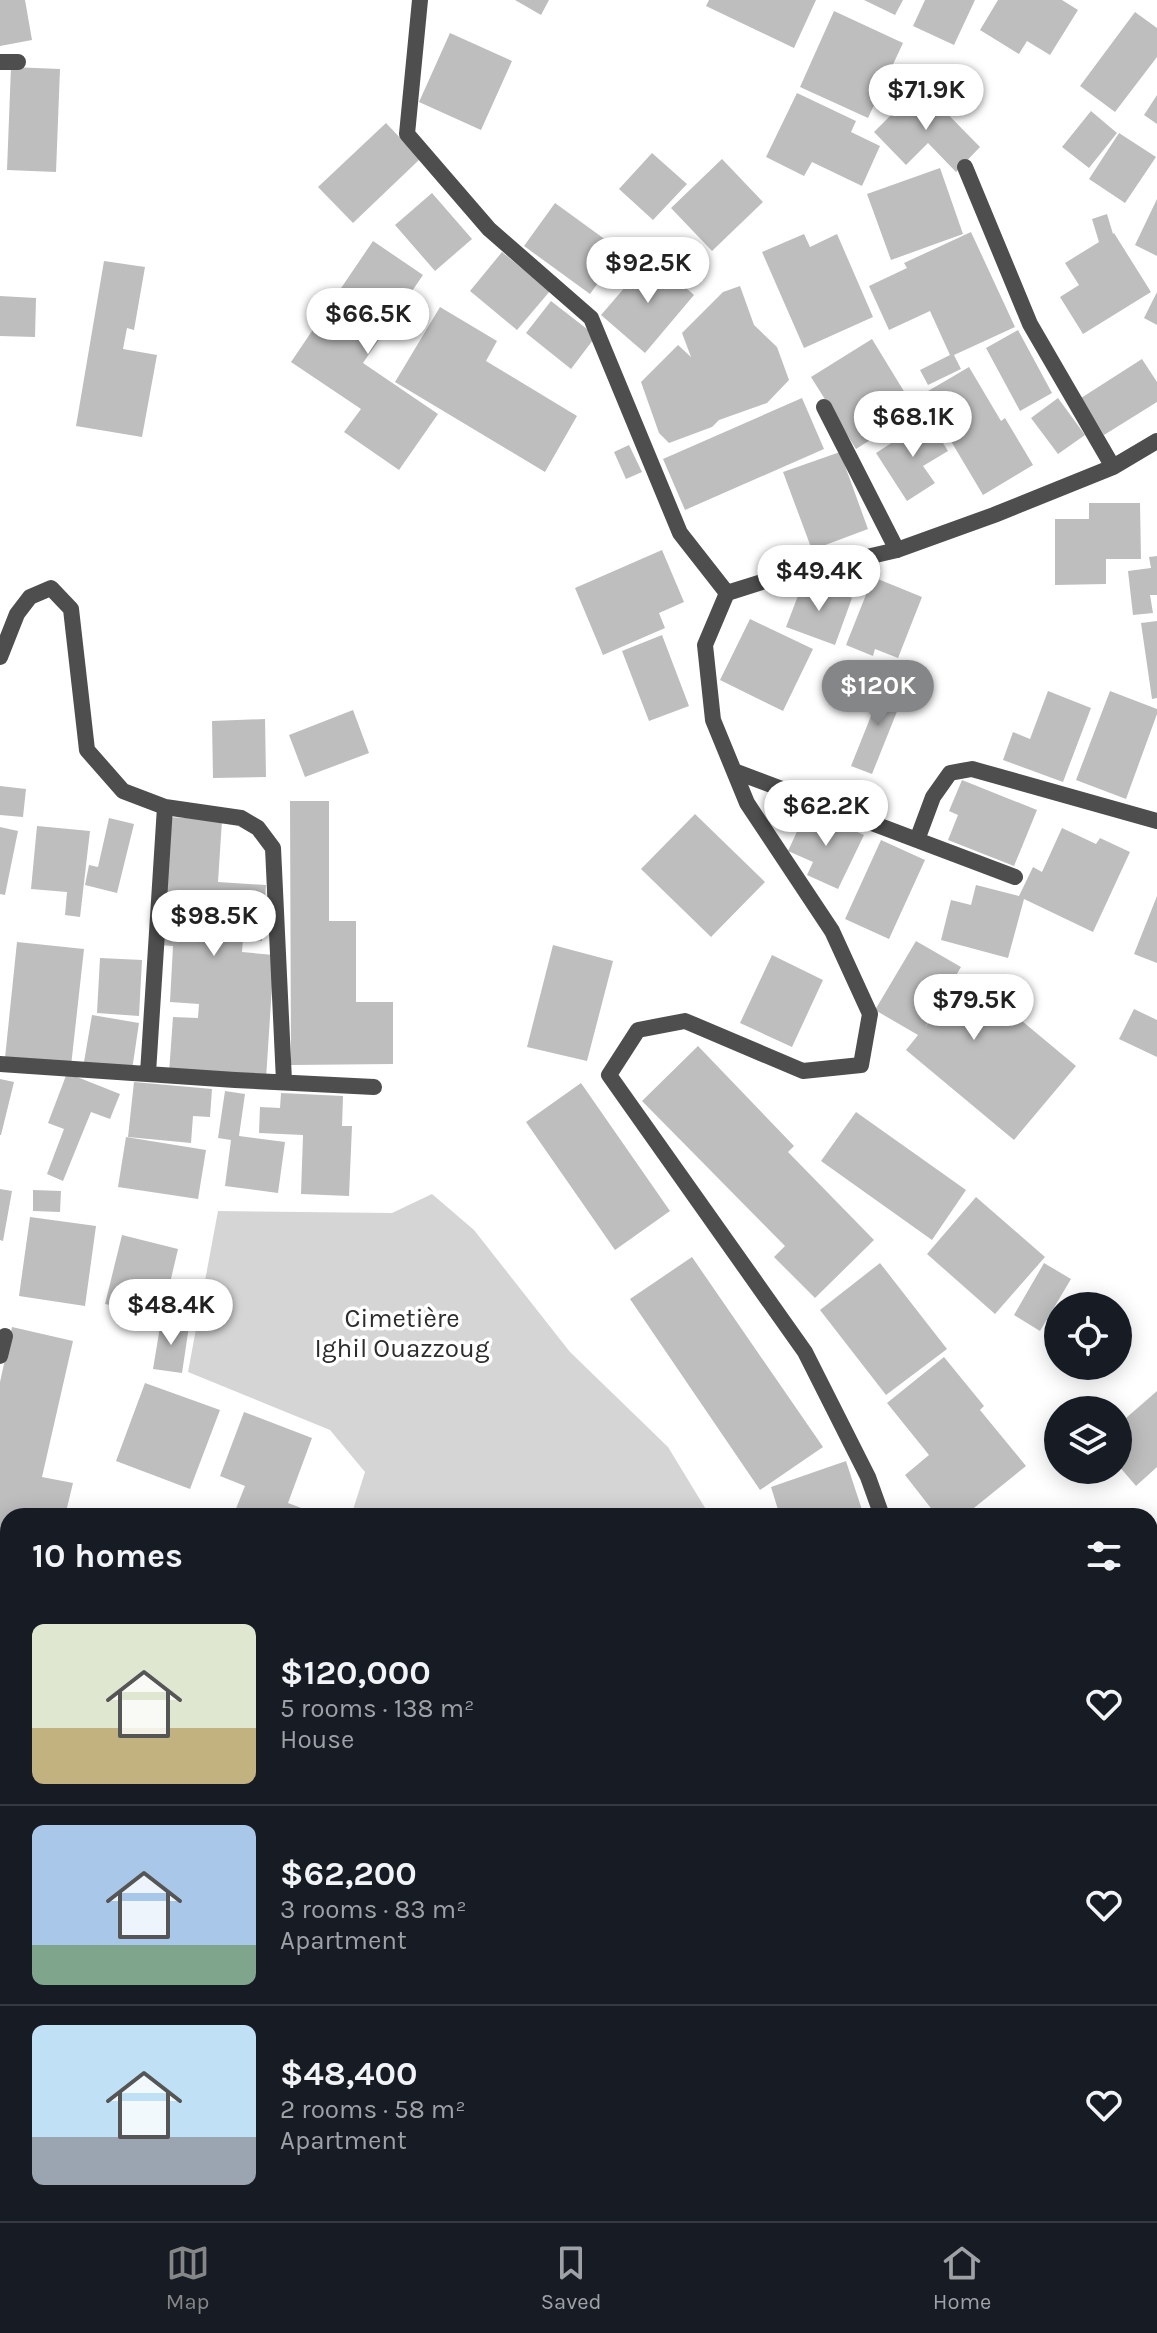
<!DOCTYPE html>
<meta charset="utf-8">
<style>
:root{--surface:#171b24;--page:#20242c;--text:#f1f3f6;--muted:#9ea1a6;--line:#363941;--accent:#858687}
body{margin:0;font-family:Karla,sans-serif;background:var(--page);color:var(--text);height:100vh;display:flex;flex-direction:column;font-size:30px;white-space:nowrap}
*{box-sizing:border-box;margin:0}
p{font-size:26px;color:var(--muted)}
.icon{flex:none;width:44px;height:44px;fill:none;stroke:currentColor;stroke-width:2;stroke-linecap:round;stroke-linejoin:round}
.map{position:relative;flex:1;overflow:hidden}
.details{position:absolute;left:0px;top:1508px;width:1158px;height:714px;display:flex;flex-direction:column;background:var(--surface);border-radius:24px 24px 0 0;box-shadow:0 4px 20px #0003}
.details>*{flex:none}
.buttons{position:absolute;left:1044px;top:1292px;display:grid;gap:16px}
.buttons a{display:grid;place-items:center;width:88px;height:88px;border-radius:50%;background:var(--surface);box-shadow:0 4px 20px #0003;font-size:40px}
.price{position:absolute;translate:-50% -68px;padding:0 18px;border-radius:28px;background:#fff;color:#222;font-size:26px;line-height:52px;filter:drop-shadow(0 2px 4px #0008)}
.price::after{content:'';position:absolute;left:50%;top:48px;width:24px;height:18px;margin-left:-12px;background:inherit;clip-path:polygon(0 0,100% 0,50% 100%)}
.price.active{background:var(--accent);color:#fff}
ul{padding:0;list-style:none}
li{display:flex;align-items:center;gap:24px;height:200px;padding:0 32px}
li+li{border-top:2px solid var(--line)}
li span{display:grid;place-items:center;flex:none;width:224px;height:160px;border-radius:12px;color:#555}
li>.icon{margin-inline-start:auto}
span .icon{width:96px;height:96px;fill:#fffc;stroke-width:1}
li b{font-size:34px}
h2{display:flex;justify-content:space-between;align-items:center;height:96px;padding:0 32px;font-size:34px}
.tab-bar{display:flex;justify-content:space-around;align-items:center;height:112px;border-top:2px solid var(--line);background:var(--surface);font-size:22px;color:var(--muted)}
.tab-bar a{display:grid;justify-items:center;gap:4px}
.tab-bar .active{color:var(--accent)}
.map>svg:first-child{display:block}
</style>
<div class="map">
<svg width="1157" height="2221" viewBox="0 0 1157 2221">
<rect width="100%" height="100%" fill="#fff"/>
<path fill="#d5d5d5" d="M 432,1194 L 474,1230 L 570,1352 L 668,1447 L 710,1516 L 351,1516 L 365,1472 L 330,1430 L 188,1372 L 218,1211 L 392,1213 Z
M 151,2214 L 684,2214 L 684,2221 L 168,2221 Z"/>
<path fill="#bebebe" d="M 0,0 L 25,0 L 32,40 L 0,46 Z
M 515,0 L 549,0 L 541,15 Z
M 709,0 L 816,0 L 794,48 L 706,6 Z
M 864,0 L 903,0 L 895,15 Z
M 925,0 L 975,0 L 954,45 L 913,26 Z
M 998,0 L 1062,0 L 1078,10 L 1050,55 L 1027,41 L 1019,54 L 980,30 Z
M 834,11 L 903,43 L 868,118 L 800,87 Z
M 1135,12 L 1157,28 L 1157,57 L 1115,112 L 1080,86 Z
M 450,33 L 512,61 L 481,130 L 419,102 Z
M 11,67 L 60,69 L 56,172 L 7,170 Z
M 920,86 L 980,147 L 956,172 L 928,143 L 906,165 L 874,132 Z
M 797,93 L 856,121 L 851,132 L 880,146 L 862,186 L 812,162 L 804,176 L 766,157 Z
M 1157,95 L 1157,124 L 1144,115 Z
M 1091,111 L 1117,133 L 1089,168 L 1062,147 Z
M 386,123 L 420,159 L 353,223 L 318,187 Z
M 1119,133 L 1156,157 L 1125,203 L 1089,179 Z
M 652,153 L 687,184 L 653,220 L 619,189 Z
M 722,159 L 763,202 L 712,251 L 671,208 Z
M 940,168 L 963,234 L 891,260 L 867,194 Z
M 432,193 L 472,239 L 435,271 L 395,225 Z
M 1157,199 L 1157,256 L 1135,245 Z
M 555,203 L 621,251 L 590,294 L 524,246 Z
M 1107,214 L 1113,234 L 1114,233 L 1151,292 L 1083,334 L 1060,297 L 1079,285 L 1065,263 L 1099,242 L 1092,219 Z
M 971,232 L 1015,327 L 954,355 L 961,369 L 928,385 L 920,370 L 950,355 L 930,311 L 889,330 L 869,286 L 907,268 L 904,263 Z
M 804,234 L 810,247 L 837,234 L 873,317 L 804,348 L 762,252 Z
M 373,241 L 423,275 L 363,363 L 438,414 L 399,470 L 344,432 L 361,409 L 291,362 Z
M 502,252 L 550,291 L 517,330 L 470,291 Z
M 651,257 L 694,295 L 645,353 L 601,315 Z
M 104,261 L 145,267 L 134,330 L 127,328 L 123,349 L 157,355 L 142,437 L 76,426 Z
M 740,286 L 754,325 L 777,347 L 789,380 L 767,403 L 719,420 L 712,427 L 669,443 L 659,433 L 641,382 L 678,345 L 691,357 L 682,333 L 723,292 Z
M 1157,292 L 1157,325 L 1144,318 Z
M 0,296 L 36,298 L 35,337 L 0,336 Z
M 551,301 L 596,336 L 571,369 L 526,333 Z
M 440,307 L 497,341 L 486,361 L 577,416 L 545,472 L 395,382 Z
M 1018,330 L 1052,393 L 1020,411 L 986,348 Z
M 872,339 L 916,411 L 856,449 L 811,377 Z
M 1142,359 L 1157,382 L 1157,402 L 1104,435 L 1081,398 Z
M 969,367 L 1001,421 L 1005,418 L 1033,465 L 983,495 L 923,394 Z
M 802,398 L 824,449 L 685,510 L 663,459 Z
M 1058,398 L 1085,435 L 1058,454 L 1031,418 Z
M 928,419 L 948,451 L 923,466 L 935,483 L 907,501 L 876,453 Z
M 629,445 L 642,472 L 626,479 L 614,452 Z
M 840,452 L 868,529 L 812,550 L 783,472 Z
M 1089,503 L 1140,503 L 1141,559 L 1106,559 L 1106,584 L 1055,585 L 1055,519 L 1089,519 Z
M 662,550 L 684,602 L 659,613 L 665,628 L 603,655 L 575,588 Z
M 1157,556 L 1157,595 L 1150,595 L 1153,613 L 1133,615 L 1128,571 L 1151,568 L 1149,557 Z
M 873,577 L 922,597 L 898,658 L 875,649 L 873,656 L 846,645 Z
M 804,580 L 852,598 L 835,645 L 786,627 Z
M 750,619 L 813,649 L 783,711 L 720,680 Z
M 1157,621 L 1157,698 L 1152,699 L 1141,623 Z
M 662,635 L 689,706 L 649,721 L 622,651 Z
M 885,681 L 906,689 L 872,774 L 851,766 Z
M 1048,691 L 1091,708 L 1063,782 L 1003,760 L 1013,732 L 1030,739 Z
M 1110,691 L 1157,709 L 1157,714 L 1126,799 L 1076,780 Z
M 353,710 L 369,753 L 305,777 L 289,735 Z
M 265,719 L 266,777 L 213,778 L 212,721 Z
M 962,780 L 1037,810 L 1014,866 L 948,840 L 958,815 L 949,811 Z
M 0,786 L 26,789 L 23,817 L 0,815 Z
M 290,801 L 329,801 L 329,921 L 356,921 L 356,1002 L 393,1002 L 393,1064 L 291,1065 Z
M 807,810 L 864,835 L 838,889 L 807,875 L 813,862 L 788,851 Z
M 695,814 L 765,882 L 711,937 L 641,869 Z
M 168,817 L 222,820 L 218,882 L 266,885 L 262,941 L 243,940 L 242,952 L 274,955 L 266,1079 L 169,1073 L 173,1017 L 198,1018 L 199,1004 L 170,1002 L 173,946 L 159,945 Z
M 109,818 L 134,824 L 117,893 L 85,885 L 89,865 L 98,867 Z
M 37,826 L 90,831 L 80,917 L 65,915 L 67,892 L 31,889 Z
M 0,827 L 18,831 L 5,895 L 0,894 Z
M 1062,828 L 1096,844 L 1100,838 L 1130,852 L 1093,932 L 1024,899 L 1008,958 L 941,940 L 951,900 L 971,905 L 976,885 L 1019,896 L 1033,867 L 1042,872 Z
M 881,840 L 925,860 L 889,939 L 845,919 Z
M 1157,896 L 1157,963 L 1134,954 Z
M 916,941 L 961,967 L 925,1027 L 968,976 L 1076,1066 L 1014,1140 L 906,1050 L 918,1035 L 875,1010 Z
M 17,942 L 84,949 L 71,1066 L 5,1058 Z
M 553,945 L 613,961 L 587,1061 L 527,1047 Z
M 772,955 L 823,980 L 792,1047 L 740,1023 Z
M 100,958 L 142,960 L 139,1016 L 97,1013 Z
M 1134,1009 L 1157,1020 L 1157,1057 L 1119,1039 Z
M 92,1015 L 139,1023 L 132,1070 L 84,1062 Z
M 698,1046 L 794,1146 L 788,1152 L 874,1240 L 815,1298 L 774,1257 L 785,1246 L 642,1101 Z
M 67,1073 L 120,1094 L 110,1119 L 91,1112 L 63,1181 L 47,1174 L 64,1129 L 48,1123 Z
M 0,1079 L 14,1082 L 1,1135 L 0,1135 Z
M 134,1082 L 212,1089 L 210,1117 L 193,1116 L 191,1143 L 128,1137 Z
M 581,1083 L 670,1211 L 615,1250 L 526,1122 Z
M 225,1091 L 245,1094 L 239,1136 L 285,1142 L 278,1193 L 225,1186 L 231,1140 L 218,1138 Z
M 281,1093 L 343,1096 L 342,1126 L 352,1126 L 349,1196 L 301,1194 L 303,1135 L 259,1133 L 260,1107 L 280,1108 Z
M 856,1112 L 966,1190 L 932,1240 L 821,1161 Z
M 126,1137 L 206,1150 L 198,1199 L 118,1187 Z
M 0,1189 L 12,1191 L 3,1241 L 0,1240 Z
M 33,1190 L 61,1191 L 60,1212 L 33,1211 Z
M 976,1197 L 1045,1257 L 995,1314 L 927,1254 Z
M 30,1217 L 96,1226 L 85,1306 L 19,1296 Z
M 122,1235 L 178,1249 L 162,1317 L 105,1304 Z
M 692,1257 L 823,1447 L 760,1490 L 630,1299 Z
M 880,1263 L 947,1349 L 886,1395 L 820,1310 Z
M 1044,1263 L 1071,1279 L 1040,1331 L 1014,1315 Z
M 161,1321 L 189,1326 L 182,1373 L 153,1369 Z
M 12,1327 L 73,1341 L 42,1477 L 73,1483 L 65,1516 L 8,1516 L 8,1535 L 0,1533 L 0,1382 Z
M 944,1357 L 984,1406 L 980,1410 L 1026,1466 L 964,1516 L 937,1516 L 905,1475 L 929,1455 L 887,1403 Z
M 145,1383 L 220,1410 L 190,1489 L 116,1461 Z
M 1157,1391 L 1157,1467 L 1136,1486 L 1118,1465 L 1118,1437 L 1123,1433 L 1118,1425 Z
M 244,1412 L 312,1438 L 288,1503 L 322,1516 L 233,1516 L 245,1486 L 220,1476 Z
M 846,1461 L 864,1516 L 780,1516 L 771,1487 Z
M 0,1543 L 8,1546 L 8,1770 L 0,1768 Z
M 0,1782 L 8,1786 L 8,1864 L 0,1861 Z
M 1150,1815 L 1157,1815 L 1157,1890 L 1150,1889 Z
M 0,1869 L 8,1873 L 8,1915 L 0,1935 Z
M 1157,1891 L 1157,1943 L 1150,1945 L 1150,1893 Z
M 5,1949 L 8,1950 L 8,2067 L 0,2064 L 0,1962 Z
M 1150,1963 L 1157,1966 L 1157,2023 L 1150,2037 L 1157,2039 L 1157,2069 L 1150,2067 Z
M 0,2107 L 8,2111 L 8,2193 L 0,2188 Z
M 0,2198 L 8,2201 L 8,2214 L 30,2214 L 26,2221 L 0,2221 Z
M 44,2214 L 134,2214 L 146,2221 L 57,2221 Z
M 727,2214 L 771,2214 L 770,2221 L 726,2221 Z
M 786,2214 L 846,2214 L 846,2221 L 787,2221 Z
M 930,2214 L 976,2214 L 968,2221 L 936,2221 Z
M 1004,2214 L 1066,2214 L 1061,2221 L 999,2221 Z"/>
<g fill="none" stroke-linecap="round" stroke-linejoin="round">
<path stroke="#4e4e4e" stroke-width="16" d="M 420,0 L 407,134 L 489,229 L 591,318 L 680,533 L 727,593"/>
<path stroke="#4e4e4e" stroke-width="16" d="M 0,62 L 18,62
M 965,167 L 1030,324 L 1113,467
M 824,407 L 897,550
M 0,657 L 17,614 L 30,597 L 51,588 L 71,609 L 87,750 L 123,791 L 165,807 L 241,818 L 258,828 L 273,848 L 284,1081
M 734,771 L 1015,877
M 917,840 L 933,797 L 950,773 L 972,769 L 1157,821
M 0,1064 L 235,1080 L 374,1087
M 148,1073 L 165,807
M 0,1356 L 5,1336
M 882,1516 L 868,1477 L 805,1352 L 609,1075 L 638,1030 L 685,1021 L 803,1071 L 861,1065 L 870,1014 L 832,931 L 747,803 L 713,720 L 705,645 L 727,593 L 768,580 L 897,550 L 994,515 L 1113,467 L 1157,441
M 0,2090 L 8,2094
M 1150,2139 L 1157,2146
M 1154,2221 L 1157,2214"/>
</g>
<g text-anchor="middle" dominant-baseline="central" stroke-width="7" stroke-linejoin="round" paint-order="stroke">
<g font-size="26" fill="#2c2c2c" stroke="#fff">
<text x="402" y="1318">Cimetière<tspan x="402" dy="30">Ighil Ouazzoug</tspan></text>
</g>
</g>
</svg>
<div class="buttons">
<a><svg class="icon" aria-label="locate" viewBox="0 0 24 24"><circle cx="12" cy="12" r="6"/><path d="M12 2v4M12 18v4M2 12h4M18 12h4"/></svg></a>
<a><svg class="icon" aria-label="layers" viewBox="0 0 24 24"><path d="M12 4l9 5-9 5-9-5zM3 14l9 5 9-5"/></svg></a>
</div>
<b class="price" style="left:926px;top:132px">$71.9K</b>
<b class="price" style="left:648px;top:305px">$92.5K</b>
<b class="price" style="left:368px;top:356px">$66.5K</b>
<b class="price" style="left:913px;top:459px">$68.1K</b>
<b class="price" style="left:819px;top:613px">$49.4K</b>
<b class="price active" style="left:878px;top:728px">$120K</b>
<b class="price" style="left:826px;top:848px">$62.2K</b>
<b class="price" style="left:214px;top:958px">$98.5K</b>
<b class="price" style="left:974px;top:1042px">$79.5K</b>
<b class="price" style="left:171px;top:1347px">$48.4K</b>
<section class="details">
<h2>10 homes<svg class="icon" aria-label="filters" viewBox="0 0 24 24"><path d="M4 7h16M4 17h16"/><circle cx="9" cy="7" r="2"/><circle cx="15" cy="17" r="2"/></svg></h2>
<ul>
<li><span style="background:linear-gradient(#dfe7d0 65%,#c2b280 0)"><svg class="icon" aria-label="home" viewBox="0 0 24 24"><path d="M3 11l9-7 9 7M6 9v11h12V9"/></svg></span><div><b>$120,000</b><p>5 rooms · 138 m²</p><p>House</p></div><svg class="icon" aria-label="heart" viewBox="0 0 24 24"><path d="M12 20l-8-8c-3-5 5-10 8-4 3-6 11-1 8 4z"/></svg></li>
<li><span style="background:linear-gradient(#a9c7e8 75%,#7fa58c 0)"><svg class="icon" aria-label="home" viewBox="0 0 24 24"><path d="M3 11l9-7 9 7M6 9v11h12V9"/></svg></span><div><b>$62,200</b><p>3 rooms · 83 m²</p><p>Apartment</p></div><svg class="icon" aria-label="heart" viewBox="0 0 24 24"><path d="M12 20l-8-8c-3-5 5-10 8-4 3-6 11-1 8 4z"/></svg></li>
<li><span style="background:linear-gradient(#bfe0f5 70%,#9aa5b1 0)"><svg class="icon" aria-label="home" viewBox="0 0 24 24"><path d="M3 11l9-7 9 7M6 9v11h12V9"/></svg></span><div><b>$48,400</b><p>2 rooms · 58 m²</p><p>Apartment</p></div><svg class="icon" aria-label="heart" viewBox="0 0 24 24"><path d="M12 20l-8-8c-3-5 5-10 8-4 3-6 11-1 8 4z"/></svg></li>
</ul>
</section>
</div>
<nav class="tab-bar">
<a class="active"><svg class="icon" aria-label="map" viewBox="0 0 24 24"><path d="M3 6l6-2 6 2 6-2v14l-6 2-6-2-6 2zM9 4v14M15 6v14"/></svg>Map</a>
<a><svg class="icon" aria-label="saved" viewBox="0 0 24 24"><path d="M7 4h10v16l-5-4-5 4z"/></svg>Saved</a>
<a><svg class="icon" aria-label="home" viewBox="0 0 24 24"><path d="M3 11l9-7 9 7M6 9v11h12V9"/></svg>Home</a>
</nav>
